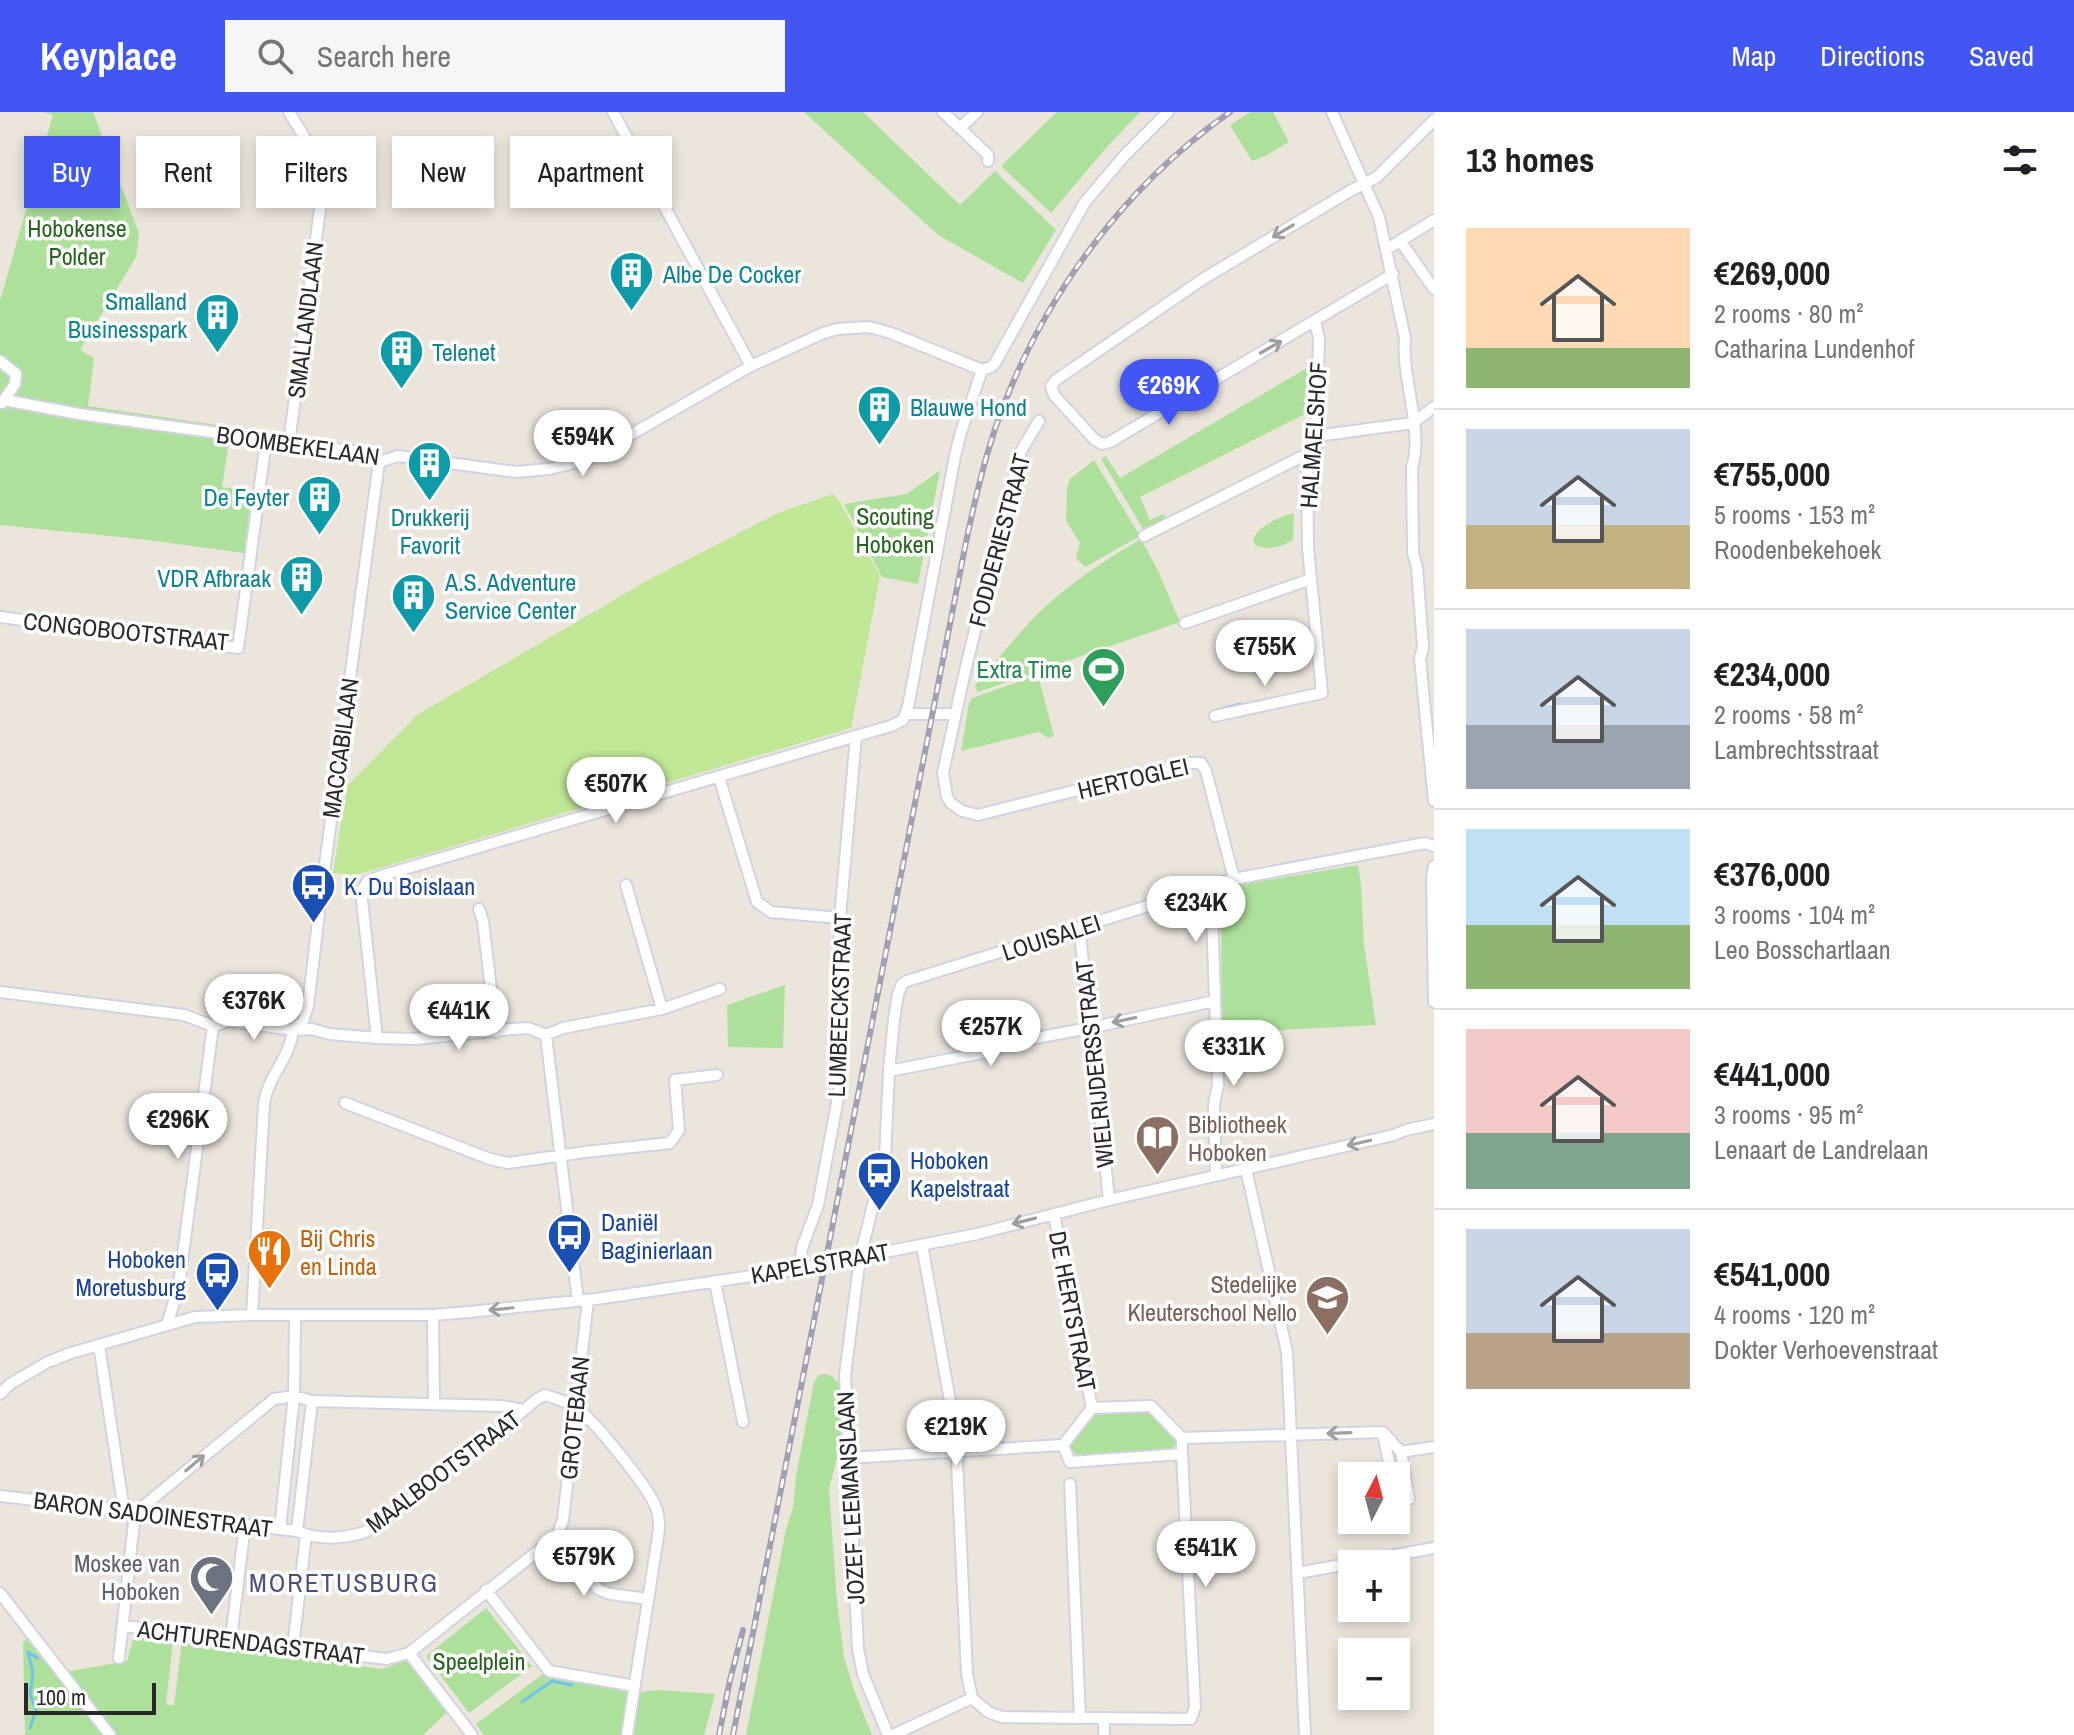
<!DOCTYPE html>
<meta charset="utf-8">
<style>
:root{--surface:#fff;--page:#f6f6f6;--text:#202124;--muted:#757577;--line:#e0e0e0;--accent:#4156f3}
body{margin:0;font-family:"Archivo Narrow",sans-serif;background:var(--page);color:var(--text);height:100vh;display:flex;flex-direction:column;font-size:30px;white-space:nowrap}
*{box-sizing:border-box;margin:0}
p{font-size:26px;color:var(--muted)}
.icon{flex:none;width:44px;height:44px;fill:none;stroke:currentColor;stroke-width:2;stroke-linecap:round;stroke-linejoin:round}
.map{position:relative;flex:1;overflow:hidden}
.drawer{display:flex;flex-direction:column;background:var(--surface);width:640px}
.drawer>*{flex:none}
.banner{position:absolute;left:24px;top:24px;width:760px;height:72px;display:flex;gap:16px}
.needle{width:52px;rotate:6deg}
.tools{position:absolute;left:1338px;top:1350px;display:grid;gap:16px}
.tools a{display:grid;place-items:center;width:72px;height:72px;border-radius:0px;background:var(--surface);box-shadow:0 4px 12px #0003;font-size:40px}
.scale{position:absolute;left:24px;bottom:20px;width:132px;box-sizing:border-box;padding-left:8px;border:4px solid #292929;border-top:0;font-size:22px;line-height:28px;white-space:nowrap;color:#292929;-webkit-text-stroke:6px #fff;paint-order:stroke}
.price{position:absolute;translate:-50% -68px;padding:0 18px;border-radius:28px;background:#fff;color:#222;font-size:26px;line-height:52px;filter:drop-shadow(0 2px 4px #0008)}
.price::after{content:'';position:absolute;left:50%;top:48px;width:24px;height:18px;margin-left:-12px;background:inherit;clip-path:polygon(0 0,100% 0,50% 100%)}
.price.active{background:var(--accent);color:#fff}
ul{padding:0;list-style:none}
li{display:flex;align-items:center;gap:24px;height:200px;padding:0 32px}
li+li{border-top:2px solid var(--line)}
li span{display:grid;place-items:center;flex:none;width:224px;height:160px;border-radius:0px;color:#555}
li>.icon{margin-inline-start:auto}
span .icon{width:96px;height:96px;fill:#fffc;stroke-width:1}
li b{font-size:34px}
h2{display:flex;justify-content:space-between;align-items:center;height:96px;padding:0 32px;font-size:34px}
.tag{padding:0 28px;border-radius:0px;background:var(--surface);box-shadow:0 4px 12px #0003;font-size:28px;line-height:72px}
.tag.active{background:var(--accent);color:#fff}
header{display:flex;align-items:center;gap:48px;box-sizing:border-box;height:112px;padding:0 40px;background:var(--accent);color:#fff}
header strong{font-size:38px}
nav{display:flex;gap:44px;margin-inline-start:auto;font-size:28px}
.search{width:560px;height:72px;background:var(--page);display:flex;align-items:center;gap:20px;box-sizing:border-box;padding:0 28px;border-radius:0px;color:var(--muted);font-size:30px}
main{display:flex;flex:1;min-height:0}
.map>svg:first-child{display:block}
</style>
<header>
<strong>Keyplace</strong>
<div class="search"><svg class="icon" aria-label="search" viewBox="0 0 24 24"><circle cx="10" cy="10" r="6"/><path d="M15 15l6 6"/></svg>Search here</div>
<nav><a>Map</a><a>Directions</a><a>Saved</a></nav>
</header>
<main>
<div class="map">
<svg width="1434" height="1623" viewBox="0 0 1434 1623">
<rect width="100%" height="100%" fill="#ebe5dc"/>
<path fill="#ade09a" d="M 43,0 L 93,0 L 139,121 L 136,145 L 80,238 L 94,246 L 88,294 L 231,315 L 222,375 L 252,379 L 244,441 L 140,427 L 0,413 L 0,189 L 53,3 Z
M 804,0 L 863,0 L 960,93 L 995,59 L 1056,118 L 1023,171 L 938,123 Z
M 1057,0 L 1140,0 L 1106,36 L 1051,101 L 1001,54 Z
M 1251,0 L 1273,0 L 1289,30 L 1265,44 L 1252,49 L 1230,13 Z
M 1312,246 L 1311,275 L 1307,277 L 1307,280 L 1311,282 L 1311,299 L 1140,385 L 1150,408 L 1163,402 L 1167,409 L 1145,420 L 1101,347 L 1106,344 L 1120,366 L 1307,256 L 1308,248 Z
M 1094,348 L 1140,424 L 1085,455 L 1076,446 L 1080,431 L 1066,409 L 1067,376 L 1070,367 Z
M 940,358 L 918,472 L 882,465 L 844,392 L 907,382 Z
M 1294,401 L 1293,428 C 1280,435 1269,439 1255,433 L 1253,428 C 1260,412 1278,406 1294,401 Z
M 1141,427 L 1158,459 L 1180,510 L 978,580 L 975,574 C 998,548 1019,519 1045,495 C 1074,468 1107,447 1141,427 Z
M 1038,563 L 1054,624 L 1048,626 L 1039,620 L 961,639 L 969,591 L 972,586 Z
M 1358,753 L 1361,773 L 1364,833 L 1376,913 L 1222,921 L 1221,776 Z
M 785,873 L 783,936 L 728,935 L 727,893 Z
M 825,1262 L 832,1264 L 839,1272 L 841,1330 L 829,1377 L 837,1489 L 844,1545 L 854,1578 L 872,1623 L 746,1623 L 786,1417 L 793,1396 L 796,1364 L 814,1270 L 819,1263 Z
M 1146,1300 L 1154,1302 L 1176,1327 L 1175,1333 L 1170,1338 L 1081,1344 C 1073,1342 1071,1338 1070,1330 L 1092,1303 Z
M 486,1496 L 532,1554 L 469,1601 L 426,1544 Z
M 28,1524 L 65,1560 L 127,1549 L 134,1524 L 173,1529 L 166,1593 L 174,1593 L 182,1530 L 382,1557 L 408,1548 L 448,1599 L 423,1623 L 25,1623 L 23,1531 Z
M 543,1562 L 630,1581 L 658,1578 L 715,1582 L 704,1623 L 484,1623 L 476,1612 Z"/>
<path fill="#bfe796" d="M 833,382 L 840,390 L 880,464 L 851,616 L 356,763 L 333,761 L 347,674 L 417,603 L 650,467 L 778,401 Z"/>
<g fill="none" stroke-linecap="round" stroke-linejoin="round">
<path stroke="#72c2ea" stroke-width="3" d="M 1217,598 L 1241,592
M 522,1590 L 552,1569 L 572,1573
M 30,1616 L 36,1598 L 30,1582 L 33,1561 L 28,1540 L 37,1546"/>
<defs>
<path id="minor" d="M 289,0 L 325,59 L 289,331
M 613,0 L 751,254
M 943,0 L 988,43 L 988,49
M 1332,0 L 1379,105 L 1405,226 C 1401,265 1424,319 1412,355 L 1413,441 L 1417,455 L 1423,535 L 1420,547 L 1434,689
M 960,16 L 977,0
M 1401,130 L 1434,177
M 1387,137 L 1434,108
M 1393,162 L 1110,330 L 1102,332 L 1094,327 L 1054,283 L 1051,274 L 1056,268 L 1203,167 L 1350,79 L 1377,65 L 1434,8
M 0,249 L 16,262 L 15,272 L 2,291
M 4,288 L 79,302 L 365,341 L 379,350
M 1039,309 L 1021,339 L 1001,409 L 963,568 L 943,661 L 947,685 L 951,691 L 962,699 L 978,703 L 1185,651 L 1201,651 L 1206,659 L 1234,767
M 1413,311 L 1434,295
M 1316,324 L 1413,311
M 379,350 L 398,344 L 516,360 L 549,357 L 566,353 L 581,348 L 611,334 L 751,254 L 821,222 L 837,217 L 869,215 L 891,221 L 982,258
M 1144,424 L 1307,342
M 0,505 L 238,536 L 266,329
M 1185,511 L 1311,467
M 906,602 L 955,602
M 1215,604 L 1322,581 L 1308,436 L 1307,339 L 1316,336 L 1319,227 L 1315,209
M 719,665 L 757,790 L 771,800 L 840,806
M 1434,754 L 1432,765 L 1434,890
M 626,773 L 662,897
M 1211,774 L 1218,973 L 1214,992 L 1216,1063
M 479,797 L 483,809 L 496,920
M 1079,816 L 1090,907 L 1089,916 L 1096,986 L 1100,999 L 1109,1088
M 0,880 L 184,903 L 213,914 L 229,909 L 293,918 L 312,917 L 329,922 L 377,926 L 415,927 L 512,917 L 528,916 L 546,923 L 563,916 L 662,897 L 720,877
M 293,918 L 303,909 L 308,894 L 322,775 L 379,350
M 546,923 L 578,1189
M 377,926 L 361,779 L 368,769 L 384,763 L 856,624 L 891,614 L 903,608 L 908,595 L 955,344 L 961,320 L 982,258 L 991,255 L 995,251 L 1085,90 L 1125,43 L 1168,0
M 889,959 L 987,940 L 1004,932 L 1089,916 L 1215,889
M 345,991 L 490,1047 L 508,1051 L 585,1040 L 670,1031 L 679,1018 L 675,968 L 717,963
M 1246,1057 L 1287,1240 L 1305,1623
M 1054,1102 L 1092,1296
M 922,1133 L 959,1339 L 957,1350 L 967,1562 L 972,1586
M 799,1157 L 802,1136 L 818,1093 L 839,980 L 840,806 L 856,624
M 715,1170 L 743,1310
M 252,1203 L 264,992 C 268,963 290,947 293,918
M 433,1203 L 434,1292
M 167,1213 L 179,1173 L 213,914
M 99,1233 L 124,1399
M 0,1282 L 10,1272 L 48,1250 L 71,1241 L 195,1205 L 252,1203 L 433,1203 L 469,1200 L 596,1187 L 799,1157 L 977,1122 L 1109,1088 L 1394,1023 L 1406,1018 L 1434,1012
M 1151,1294 L 1182,1326 L 1182,1342 L 1070,1350 L 1063,1333 L 1092,1296 Z
M 1383,1322 L 1392,1364
M 1182,1326 L 1383,1320 L 1401,1340 L 1434,1335
M 847,1346 L 1063,1333
M 1070,1372 L 1080,1606
M 0,1384 L 297,1419 C 319,1429 348,1427 370,1418 L 500,1318 L 537,1287 L 545,1283 C 555,1286 566,1289 575,1295 C 593,1306 646,1373 655,1393 C 659,1402 659,1409 659,1418 L 627,1623
M 1396,1385 L 1397,1390 L 1409,1387 L 1401,1340
M 280,1417 L 294,1284 L 295,1203
M 297,1419 L 312,1289
M 557,1424 L 563,1408 L 588,1188
M 557,1424 L 598,1477 L 610,1482 L 648,1487
M 1298,1461 L 1434,1436
M 486,1478 L 549,1559 L 635,1574
M 0,1481 L 110,1623
M 123,1514 L 387,1547 L 409,1541 L 557,1424
M 231,1527 L 245,1413
M 293,1535 L 306,1423
M 409,1541 L 472,1623
M 119,1546 L 135,1401 L 274,1287 L 294,1284 L 312,1289 L 502,1294 L 523,1298
M 888,1623 L 863,1562 L 858,1537 L 845,1263 L 860,1145 L 885,1046 L 889,959 L 894,907 L 898,882 L 902,872 L 907,869 L 1234,767 L 1425,731 L 1434,734
M 893,1623 L 972,1586 L 988,1600 L 1002,1605 L 1191,1607 L 1195,1595 L 1182,1342
M 1104,1623 L 1104,1607"/>
</defs>
<use href="#minor" stroke="#d1d3e2" stroke-width="14"/>
<use href="#minor" stroke="#fff" stroke-width="10"/>
<defs>
<path id="rail" d="M 719,1623 L 730,1568 L 743,1518
M 733,1623 L 965,435 C 973,396 982,356 995,317 C 1038,191 1121,77 1230,0"/>
</defs>
<use href="#rail" stroke="#9fa0b3" stroke-width="6"/>
<use href="#rail" stroke="#fff" stroke-width="3" stroke-dasharray="9" stroke-linecap="butt"/>
</g>
<defs><path id="oneway-shaft" d="M-6 0H5M1.5-3L5.5 0L1.5 3" fill="none" stroke-width="1.6" stroke-linecap="round" stroke-linejoin="round" transform="scale(2)"/></defs>
<g stroke="#9f9f9f">
<use href="#oneway-shaft" transform="translate(1283 119) rotate(149)"/>
<use href="#oneway-shaft" transform="translate(1271 235) rotate(-30)"/>
<use href="#oneway-shaft" transform="translate(1124 908) rotate(168)"/>
<use href="#oneway-shaft" transform="translate(1359 1031) rotate(167)"/>
<use href="#oneway-shaft" transform="translate(1024 1109) rotate(166)"/>
<use href="#oneway-shaft" transform="translate(501 1197) rotate(174)"/>
<use href="#oneway-shaft" transform="translate(1339 1321) rotate(178)"/>
<use href="#oneway-shaft" transform="translate(195 1351) rotate(-40)"/>
</g>
<defs>
<symbol id="building-pin" viewBox="-11 -11 22 30"><path d="M0 17L-7.5 6A9.5 9.5 0 1 1 7.5 6Z" fill="#0f9aa8" stroke="#fff"/><path d="M-4-6H4V6H1V3H-1V6H-4ZM-2.5-4.3h1.7v1.8h-1.7ZM.8-4.3h1.7v1.8H.8ZM-2.5-1h1.7V.8h-1.7ZM.8-1h1.7V.8H.8Z" fill="#fff"/></symbol>
<symbol id="stadium-pin" viewBox="-11 -11 22 30"><path d="M0 17L-7.5 6A9.5 9.5 0 1 1 7.5 6Z" fill="#2e9e5b" stroke="#fff"/><path d="M0-5a6.5 5 0 1 0 0 10a6.5 5 0 1 0 0-10ZM-3.5-1.8h7v3.6h-7Z" fill="#fff"/></symbol>
<symbol id="bus-pin" viewBox="-11 -11 22 30"><path d="M0 17L-7.5 6A9.5 9.5 0 1 1 7.5 6Z" fill="#1a4fb4" stroke="#fff"/><path d="M-5-6H5V4H4V6H2V4H-2V6H-4V4H-5ZM-3.5-4V0h7V-4ZM-3.5 1.2v1.5H-2V1.2ZM2 1.2v1.5H3.5V1.2Z" fill="#fff"/></symbol>
<symbol id="library-pin" viewBox="-11 -11 22 30"><path d="M0 17L-7.5 6A9.5 9.5 0 1 1 7.5 6Z" fill="#8d6e63" stroke="#fff"/><path d="M-6-4Q-3-5.5-.7-3.5V5Q-3 3-6 4ZM6-4Q3-5.5 .7-3.5V5Q3 3 6 4Z" fill="#fff"/></symbol>
<symbol id="restaurant-pin" viewBox="-11 -11 22 30"><path d="M0 17L-7.5 6A9.5 9.5 0 1 1 7.5 6Z" fill="#e8710a" stroke="#fff"/><path d="M-5-6h1v4h1v-4h1v4h1v-4h1v5L-1.5 .5V6h-2V.5L-5-1ZM5-6V6H3V1.5H1.5Q1.5-4 5-6Z" fill="#fff"/></symbol>
<symbol id="school-pin" viewBox="-11 -11 22 30"><path d="M0 17L-7.5 6A9.5 9.5 0 1 1 7.5 6Z" fill="#8d6e63" stroke="#fff"/><path d="M0-5L7-2L0 1L-7-2ZM-4 1L0 2.5L4 1V4Q0 6-4 4Z" fill="#fff"/></symbol>
<symbol id="mosque-pin" viewBox="-11 -11 22 30"><path d="M0 17L-7.5 6A9.5 9.5 0 1 1 7.5 6Z" fill="#6b7280" stroke="#fff"/><path d="M3.5-4.9A6 6 0 1 0 3.5 4.9A5 5 0 1 1 3.5-4.9Z" fill="#fff"/></symbol>
</defs>
<g fill-rule="evenodd">
<use href="#building-pin" x="606" y="136" width="51" height="69"/>
<use href="#building-pin" x="192" y="178" width="51" height="69"/>
<use href="#building-pin" x="376" y="214" width="51" height="69"/>
<use href="#building-pin" x="854" y="270" width="51" height="69"/>
<use href="#building-pin" x="404" y="326" width="51" height="69"/>
<use href="#building-pin" x="294" y="360" width="51" height="69"/>
<use href="#building-pin" x="276" y="440" width="51" height="69"/>
<use href="#building-pin" x="388" y="458" width="51" height="69"/>
<use href="#stadium-pin" x="1078" y="532" width="51" height="69"/>
<use href="#bus-pin" x="288" y="748" width="51" height="69"/>
<use href="#library-pin" x="1132" y="1000" width="51" height="69"/>
<use href="#bus-pin" x="854" y="1036" width="51" height="69"/>
<use href="#bus-pin" x="544" y="1098" width="51" height="69"/>
<use href="#restaurant-pin" x="244" y="1114" width="51" height="69"/>
<use href="#bus-pin" x="192" y="1136" width="51" height="69"/>
<use href="#school-pin" x="1302" y="1160" width="51" height="69"/>
<use href="#mosque-pin" x="186" y="1440" width="51" height="69"/>
</g>
<g text-anchor="middle" dominant-baseline="central" stroke-width="7" stroke-linejoin="round" paint-order="stroke">
<g font-size="24" fill="#26631c" stroke="#fff">
<text x="77" y="116">Hobokense<tspan x="77" dy="28">Polder</tspan></text>
<text x="895" y="404">Scouting<tspan x="895" dy="28">Hoboken</tspan></text>
<text x="479" y="1549">Speelplein</text>
</g>
<g font-size="24" fill="#0d838f" stroke="#fff" text-anchor="start">
<text x="663" y="162">Albe De Cocker</text>
<text x="187" y="189" text-anchor="end">Smalland<tspan x="187" dy="28">Businesspark</tspan></text>
<text x="432" y="240">Telenet</text>
<text x="910" y="295">Blauwe Hond</text>
<text x="289" y="385" text-anchor="end">De Feyter</text>
<text x="430" y="405" text-anchor="middle">Drukkerij<tspan x="430" dy="28">Favorit</tspan></text>
<text x="271" y="466" text-anchor="end">VDR Afbraak</text>
<text x="445" y="470">A.S. Adventure<tspan x="445" dy="28">Service Center</tspan></text>
</g>
<g font-size="24" fill="#292929" stroke="#fff">
<text transform="translate(305 208) rotate(-83)">SMALLANDLAAN</text>
<text transform="translate(1313 323) rotate(-86)">HALMAELSHOF</text>
<text transform="translate(298 333) rotate(8)">BOOMBEKELAAN</text>
<text transform="translate(999 428) rotate(-75)">FODDERIESTRAAT</text>
<text transform="translate(126 519) rotate(6)">CONGOBOOTSTRAAT</text>
<text transform="translate(340 636) rotate(-82)">MACCABILAAN</text>
<text transform="translate(1133 666) rotate(-13)">HERTOGLEI</text>
<text transform="translate(1051 825) rotate(-18)">LOUISALEI</text>
<text transform="translate(839 893) rotate(-88)">LUMBEECKSTRAAT</text>
<text transform="translate(1094 952) rotate(-96)">WIELRIJDERSSTRAAT</text>
<text transform="translate(820 1151) rotate(-10)">KAPELSTRAAT</text>
<text transform="translate(1073 1199) rotate(79)">DE HERTSTRAAT</text>
<text transform="translate(574 1306) rotate(-84)">GROTEBAAN</text>
<text transform="translate(443 1359) rotate(-37)">MAALBOOTSTRAAT</text>
<text transform="translate(850 1386) rotate(-93)">JOZEF LEEMANSLAAN</text>
<text transform="translate(153 1402) rotate(7)">BARON SADOINESTRAAT</text>
<text transform="translate(251 1530) rotate(7)">ACHTURENDAGSTRAAT</text>
</g>
<g font-size="24" fill="#27864d" stroke="#fff" text-anchor="end">
<text x="1072" y="557">Extra Time</text>
</g>
<g font-size="24" fill="#164399" stroke="#fff" text-anchor="start">
<text x="344" y="774">K. Du Boislaan</text>
<text x="910" y="1048">Hoboken<tspan x="910" dy="28">Kapelstraat</tspan></text>
<text x="601" y="1110">Daniël<tspan x="601" dy="28">Baginierlaan</tspan></text>
<text x="186" y="1147" text-anchor="end">Hoboken<tspan x="186" dy="28">Moretusburg</tspan></text>
</g>
<g font-size="24" fill="#785e54" stroke="#fff" text-anchor="start">
<text x="1188" y="1012">Bibliotheek<tspan x="1188" dy="28">Hoboken</tspan></text>
<text x="1297" y="1172" text-anchor="end">Stedelijke<tspan x="1297" dy="28">Kleuterschool Nello</tspan></text>
</g>
<g font-size="24" fill="#c56008" stroke="#fff" text-anchor="start">
<text x="300" y="1126">Bij Chris<tspan x="300" dy="28">en Linda</tspan></text>
</g>
<g font-size="24" fill="#5b616d" stroke="#fff" text-anchor="end">
<text x="180" y="1451">Moskee van<tspan x="180" dy="28">Hoboken</tspan></text>
</g>
<g font-size="26" letter-spacing="2" fill="#4c5178" stroke="#fff">
<text x="344" y="1470">MORETUSBURG</text>
</g>
</g>
</svg>
<div class="tools">
<a><svg class="needle" viewBox="-14 -14 28 28"><path d="M0-13l5 13h-10z" fill="#e53935"/><path d="M0 13l5-13h-10z" fill="#757577"/></svg></a>
<a>+</a>
<a>−</a>
</div>
<div class="scale">100 m</div>
<b class="price active" style="left:1169px;top:315px">€269K</b>
<b class="price" style="left:583px;top:366px">€594K</b>
<b class="price" style="left:1265px;top:576px">€755K</b>
<b class="price" style="left:616px;top:713px">€507K</b>
<b class="price" style="left:1196px;top:832px">€234K</b>
<b class="price" style="left:254px;top:930px">€376K</b>
<b class="price" style="left:459px;top:940px">€441K</b>
<b class="price" style="left:991px;top:956px">€257K</b>
<b class="price" style="left:1234px;top:976px">€331K</b>
<b class="price" style="left:178px;top:1049px">€296K</b>
<b class="price" style="left:956px;top:1356px">€219K</b>
<b class="price" style="left:1206px;top:1477px">€541K</b>
<b class="price" style="left:584px;top:1486px">€579K</b>
<div class="banner">
<a class="tag active">Buy</a>
<a class="tag">Rent</a>
<a class="tag">Filters</a>
<a class="tag">New</a>
<a class="tag">Apartment</a>
</div>
</div>
<section class="drawer">
<h2>13 homes<svg class="icon" aria-label="filters" viewBox="0 0 24 24"><path d="M4 7h16M4 17h16"/><circle cx="9" cy="7" r="2"/><circle cx="15" cy="17" r="2"/></svg></h2>
<ul>
<li><span style="background:linear-gradient(#ffd9b3 75%,#8fb573 0)"><svg class="icon" aria-label="home" viewBox="0 0 24 24"><path d="M3 11l9-7 9 7M6 9v11h12V9"/></svg></span><div><b>€269,000</b><p>2 rooms · 80 m²</p><p>Catharina Lundenhof</p></div></li>
<li><span style="background:linear-gradient(#c9d6e8 60%,#c2b280 0)"><svg class="icon" aria-label="home" viewBox="0 0 24 24"><path d="M3 11l9-7 9 7M6 9v11h12V9"/></svg></span><div><b>€755,000</b><p>5 rooms · 153 m²</p><p>Roodenbekehoek</p></div></li>
<li><span style="background:linear-gradient(#c9d6e8 60%,#9aa5b1 0)"><svg class="icon" aria-label="home" viewBox="0 0 24 24"><path d="M3 11l9-7 9 7M6 9v11h12V9"/></svg></span><div><b>€234,000</b><p>2 rooms · 58 m²</p><p>Lambrechtsstraat</p></div></li>
<li><span style="background:linear-gradient(#bfe0f5 60%,#8fb573 0)"><svg class="icon" aria-label="home" viewBox="0 0 24 24"><path d="M3 11l9-7 9 7M6 9v11h12V9"/></svg></span><div><b>€376,000</b><p>3 rooms · 104 m²</p><p>Leo Bosschartlaan</p></div></li>
<li><span style="background:linear-gradient(#f6c9c9 65%,#7fa58c 0)"><svg class="icon" aria-label="home" viewBox="0 0 24 24"><path d="M3 11l9-7 9 7M6 9v11h12V9"/></svg></span><div><b>€441,000</b><p>3 rooms · 95 m²</p><p>Lenaart de Landrelaan</p></div></li>
<li><span style="background:linear-gradient(#c9d6e8 65%,#b9a48a 0)"><svg class="icon" aria-label="home" viewBox="0 0 24 24"><path d="M3 11l9-7 9 7M6 9v11h12V9"/></svg></span><div><b>€541,000</b><p>4 rooms · 120 m²</p><p>Dokter Verhoevenstraat</p></div></li>
</ul>
</section>
</main>
